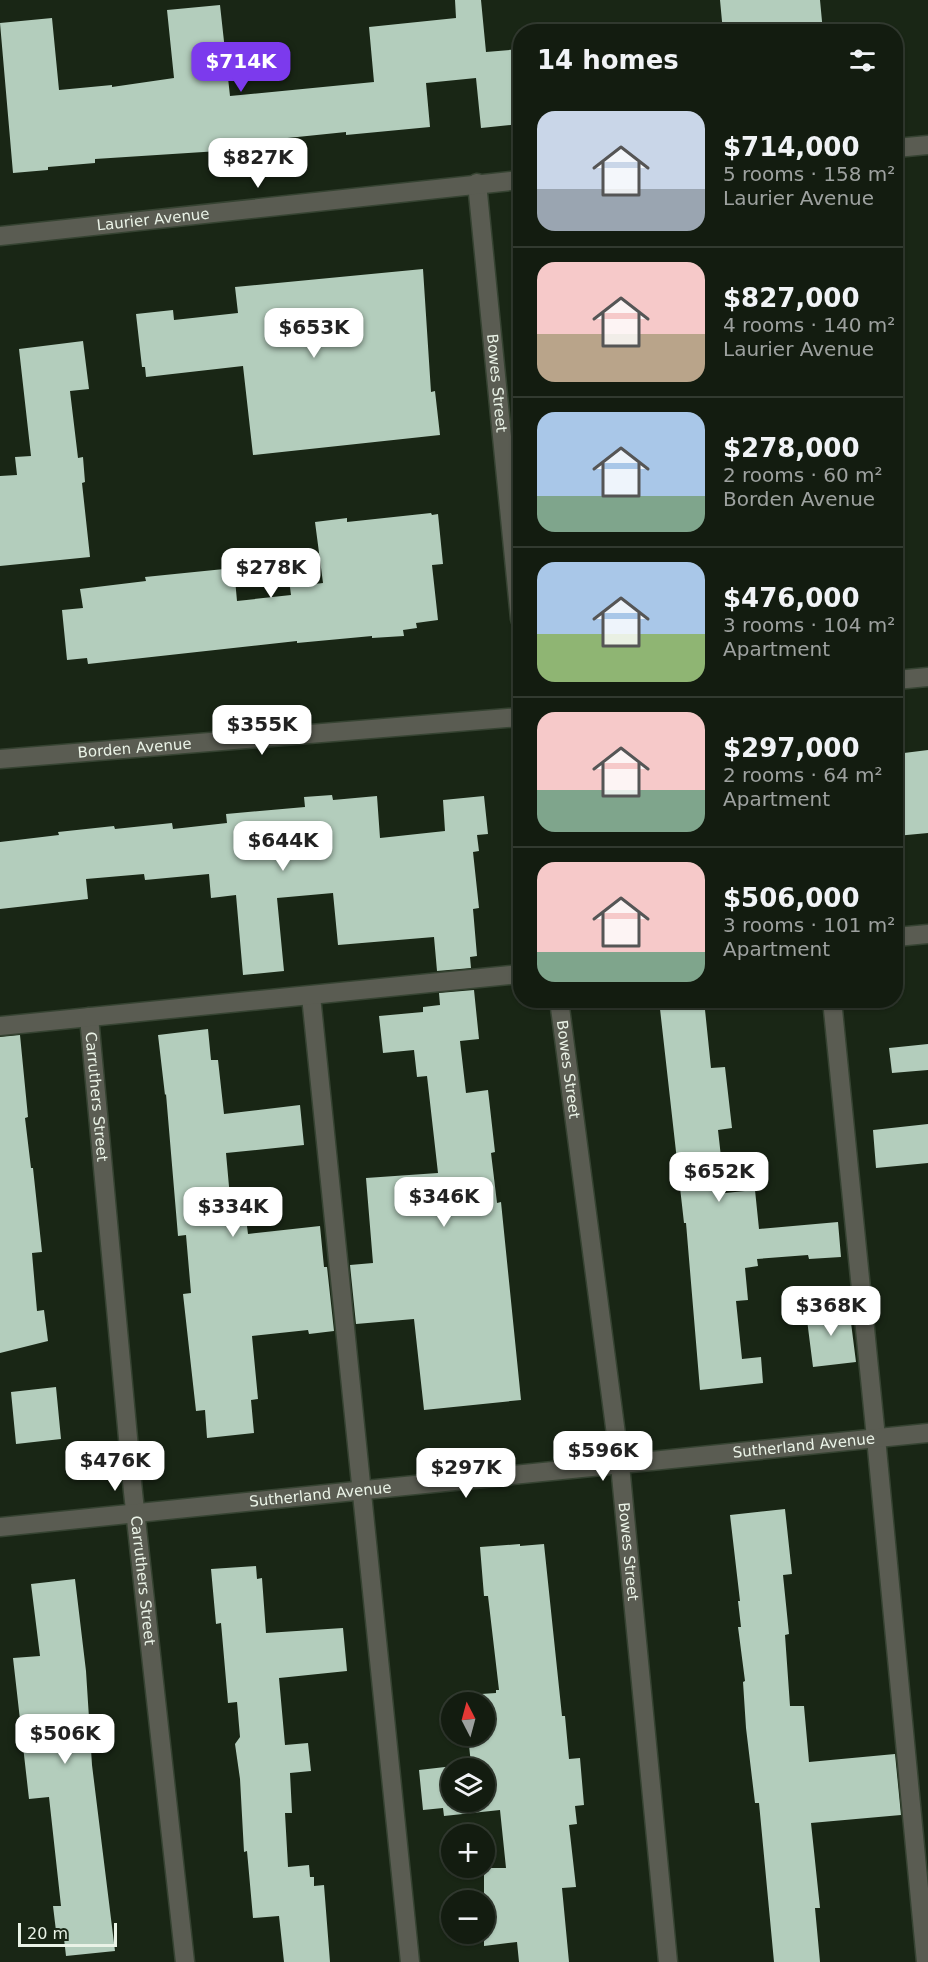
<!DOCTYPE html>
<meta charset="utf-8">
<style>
:root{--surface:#131c10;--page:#20291e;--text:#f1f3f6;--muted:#9da19f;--line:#323a30;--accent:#7c3aed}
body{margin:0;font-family:"DejaVu Sans",sans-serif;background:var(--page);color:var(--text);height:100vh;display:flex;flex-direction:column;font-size:22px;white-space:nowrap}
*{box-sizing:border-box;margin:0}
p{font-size:20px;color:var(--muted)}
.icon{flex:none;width:33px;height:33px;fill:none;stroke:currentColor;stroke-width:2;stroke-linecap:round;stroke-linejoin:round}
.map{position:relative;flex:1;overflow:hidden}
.side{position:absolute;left:513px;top:24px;width:390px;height:984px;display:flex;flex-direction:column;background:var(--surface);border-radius:24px;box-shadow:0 2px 4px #0004,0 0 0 2px var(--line)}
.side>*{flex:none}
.needle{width:39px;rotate:354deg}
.fabs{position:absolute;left:441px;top:1692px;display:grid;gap:12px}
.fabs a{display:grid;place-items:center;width:54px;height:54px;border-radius:50%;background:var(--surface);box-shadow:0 2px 4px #0004,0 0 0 2px var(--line);font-size:30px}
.scale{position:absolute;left:18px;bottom:15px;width:99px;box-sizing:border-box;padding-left:6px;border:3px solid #eaf3e7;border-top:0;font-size:16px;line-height:21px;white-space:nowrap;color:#eaf3e7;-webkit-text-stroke:4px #192615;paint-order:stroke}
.price{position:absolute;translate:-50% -51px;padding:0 14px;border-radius:12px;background:#fff;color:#222;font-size:20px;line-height:39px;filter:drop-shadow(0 2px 3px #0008)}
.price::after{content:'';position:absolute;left:50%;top:36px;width:18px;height:14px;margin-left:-9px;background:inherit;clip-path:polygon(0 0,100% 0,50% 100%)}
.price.current{background:var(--accent);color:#fff}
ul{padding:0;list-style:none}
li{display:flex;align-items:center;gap:18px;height:150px;padding:0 24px}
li+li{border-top:2px solid var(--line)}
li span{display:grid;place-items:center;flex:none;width:168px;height:120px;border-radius:18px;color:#555}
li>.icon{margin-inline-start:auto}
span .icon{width:72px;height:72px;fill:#fffc;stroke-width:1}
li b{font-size:26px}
h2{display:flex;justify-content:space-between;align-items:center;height:72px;padding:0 24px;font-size:26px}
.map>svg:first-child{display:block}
</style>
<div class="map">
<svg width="928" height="1962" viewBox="0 0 928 1962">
<rect width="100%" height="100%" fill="#192615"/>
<path fill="#b3cdbc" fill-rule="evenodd" d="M 455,0 L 481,0 L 486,52 L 520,49 L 520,124 L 481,128 L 476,78 L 426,83 L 430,127 L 346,135 L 346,132 L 268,140 L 269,144 L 219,149 L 219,151 L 95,159 L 95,163 L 48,167 L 48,170 L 13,173 L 0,23 L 52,18 L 59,90 L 112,85 L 112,87 L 174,78 L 167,10 L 220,5 L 230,96 L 374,82 L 369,27 L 456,18 Z
M 720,0 L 820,0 L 823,32 L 723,32 Z
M 423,269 L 431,392 L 435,391 L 440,435 L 253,455 L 243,366 L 146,377 L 145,367 L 142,367 L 136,314 L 173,310 L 174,320 L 238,313 L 235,287 Z
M 83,341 L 89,389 L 70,391 L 78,458 L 83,457 L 85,482 L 82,483 L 90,557 L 0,566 L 0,476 L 17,475 L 15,457 L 31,456 L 19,349 Z
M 431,513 L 432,515 L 438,514 L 443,564 L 432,565 L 438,620 L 416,623 L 417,628 L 403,630 L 404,636 L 372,638 L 372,636 L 297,643 L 297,641 L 88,664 L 87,658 L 67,660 L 62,610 L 83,608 L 80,589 L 146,581 L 145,577 L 234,568 L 237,601 L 291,595 L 290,587 L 323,583 L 315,522 L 347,518 L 347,522 Z
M 928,750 L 928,833 L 896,836 L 896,754 Z
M 332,795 L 333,800 L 377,796 L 380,838 L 445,831 L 443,800 L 484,796 L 488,834 L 477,835 L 479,851 L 473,852 L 479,908 L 473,909 L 477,956 L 470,957 L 471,968 L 437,971 L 434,937 L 338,945 L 333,893 L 277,898 L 284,971 L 243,975 L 236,895 L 211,898 L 209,874 L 145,880 L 144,874 L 86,879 L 88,899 L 0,909 L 0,842 L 59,835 L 58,832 L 114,826 L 115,829 L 172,823 L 173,829 L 227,823 L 226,814 L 305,807 L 304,797 Z
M 474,990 L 479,1039 L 460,1041 L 466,1093 L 488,1090 L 495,1152 L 491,1153 L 497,1203 L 501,1202 L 521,1400 L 424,1410 L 414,1319 L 356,1324 L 350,1265 L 373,1263 L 366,1178 L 438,1173 L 427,1076 L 417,1077 L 414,1050 L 383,1053 L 379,1016 L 423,1012 L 423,1007 L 440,1005 L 439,993 Z
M 659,1000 L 704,1000 L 711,1068 L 725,1067 L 732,1128 L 718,1130 L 725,1193 L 755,1190 L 759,1229 L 838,1222 L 841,1257 L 809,1259 L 808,1255 L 757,1259 L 758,1266 L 745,1268 L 748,1300 L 736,1301 L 742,1359 L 761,1357 L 763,1383 L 700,1390 L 686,1223 L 684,1223 Z
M 208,1029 L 211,1060 L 218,1060 L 224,1114 L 300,1105 L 304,1145 L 226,1153 L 232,1220 L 246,1218 L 248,1234 L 320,1226 L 324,1267 L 327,1267 L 334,1331 L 309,1334 L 308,1330 L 252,1336 L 258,1399 L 251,1400 L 254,1433 L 207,1438 L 205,1410 L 196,1411 L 183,1294 L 191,1293 L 186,1235 L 178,1236 L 166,1094 L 165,1095 L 158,1035 Z
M 20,1035 L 28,1117 L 25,1118 L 31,1168 L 33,1168 L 42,1252 L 32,1253 L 37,1311 L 44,1310 L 48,1341 L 0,1353 L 0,1037 Z
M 928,1044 L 928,1070 L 892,1073 L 889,1048 Z
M 928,1124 L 928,1163 L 876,1168 L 873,1130 Z
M 849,1307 L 856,1362 L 813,1367 L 806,1312 Z
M 56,1387 L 61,1439 L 16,1444 L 11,1392 Z
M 785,1509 L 792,1574 L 783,1575 L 789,1634 L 785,1635 L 790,1706 L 804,1706 L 809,1762 L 895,1754 L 901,1815 L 811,1823 L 820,1908 L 815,1908 L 820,1962 L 774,1962 L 759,1803 L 755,1803 L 746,1728 L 743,1682 L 745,1681 L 738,1627 L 741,1627 L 738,1601 L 740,1601 L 730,1515 Z
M 520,1544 L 520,1546 L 544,1544 L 562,1716 L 565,1716 L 569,1759 L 580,1758 L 584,1805 L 575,1806 L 577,1824 L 569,1825 L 576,1887 L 562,1888 L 569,1962 L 519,1962 L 517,1942 L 484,1946 L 484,1868 L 506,1868 L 500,1810 L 444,1816 L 443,1808 L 423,1810 L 419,1770 L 471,1764 L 468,1736 L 484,1736 L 484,1702 L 467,1702 L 466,1695 L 496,1693 L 496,1690 L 499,1690 L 488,1596 L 484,1596 L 480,1547 ZM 452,1768 L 484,1768 L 484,1802 L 452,1802 Z
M 256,1566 L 257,1579 L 262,1578 L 266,1633 L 343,1628 L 347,1671 L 279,1678 L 285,1745 L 308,1743 L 311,1771 L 290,1773 L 292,1813 L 285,1813 L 288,1867 L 309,1865 L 310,1877 L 314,1877 L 314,1886 L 324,1885 L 330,1962 L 284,1962 L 279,1916 L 253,1918 L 247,1851 L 244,1852 L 240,1779 L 235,1744 L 240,1737 L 237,1702 L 228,1703 L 221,1623 L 216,1624 L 211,1569 Z
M 75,1579 L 86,1671 L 92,1765 L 115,1951 L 66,1956 L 63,1930 L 56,1931 L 53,1906 L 61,1906 L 49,1797 L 29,1799 L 13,1658 L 40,1656 L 31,1584 Z"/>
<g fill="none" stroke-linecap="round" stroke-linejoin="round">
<defs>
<g id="minor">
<path d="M 896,148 L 928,145"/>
<path id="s1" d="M 477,183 L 520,619"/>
<path id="s2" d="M 0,236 L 520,180"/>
<path d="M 896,680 L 928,677"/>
<path id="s3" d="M 0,759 L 520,717"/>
<path d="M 896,937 L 928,934"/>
<path d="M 311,996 L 410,1962"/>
<path id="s4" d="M 559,1000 L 620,1465 L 668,1962"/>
<path d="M 832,1000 L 876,1438 L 926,1962"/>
<path id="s5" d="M 89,1017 L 133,1492 L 185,1962"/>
<path d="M 0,1026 L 520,974"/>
<path id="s6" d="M 0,1527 L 928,1433"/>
</g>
</defs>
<use href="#minor" stroke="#364332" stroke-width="21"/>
<use href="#minor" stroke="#5a5c52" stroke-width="18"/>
</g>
<g text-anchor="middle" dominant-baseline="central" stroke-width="6" stroke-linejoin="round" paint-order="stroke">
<g font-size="15" fill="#eaf3e7" stroke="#192615">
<text stroke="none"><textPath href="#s2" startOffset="154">Laurier Avenue</textPath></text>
<text stroke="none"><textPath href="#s1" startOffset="201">Bowes Street</textPath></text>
<text stroke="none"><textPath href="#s3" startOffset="135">Borden Avenue</textPath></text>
<text stroke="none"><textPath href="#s4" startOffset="70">Bowes Street</textPath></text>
<text stroke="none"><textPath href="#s5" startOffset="80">Carruthers Street</textPath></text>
<text stroke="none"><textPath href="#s6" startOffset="808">Sutherland Avenue</textPath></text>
<text stroke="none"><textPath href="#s6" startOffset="322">Sutherland Avenue</textPath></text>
<text stroke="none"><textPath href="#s4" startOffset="556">Bowes Street</textPath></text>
<text stroke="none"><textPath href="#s5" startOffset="566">Carruthers Street</textPath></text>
</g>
</g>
</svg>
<div class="fabs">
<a><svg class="needle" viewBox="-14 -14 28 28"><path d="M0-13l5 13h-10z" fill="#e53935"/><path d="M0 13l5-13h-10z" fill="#9da19f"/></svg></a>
<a><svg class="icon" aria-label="layers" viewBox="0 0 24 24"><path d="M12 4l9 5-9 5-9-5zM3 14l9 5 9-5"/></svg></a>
<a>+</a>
<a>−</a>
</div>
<div class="scale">20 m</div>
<b class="price current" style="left:241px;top:93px">$714K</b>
<b class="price" style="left:258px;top:189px">$827K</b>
<b class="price" style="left:314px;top:359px">$653K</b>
<b class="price" style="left:271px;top:599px">$278K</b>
<b class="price" style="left:262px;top:756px">$355K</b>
<b class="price" style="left:283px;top:872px">$644K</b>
<b class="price" style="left:719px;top:1203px">$652K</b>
<b class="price" style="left:444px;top:1228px">$346K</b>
<b class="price" style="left:233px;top:1238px">$334K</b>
<b class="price" style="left:831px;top:1337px">$368K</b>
<b class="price" style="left:603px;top:1482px">$596K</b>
<b class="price" style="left:115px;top:1492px">$476K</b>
<b class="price" style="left:466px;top:1499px">$297K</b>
<b class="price" style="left:65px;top:1765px">$506K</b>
<section class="side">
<h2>14 homes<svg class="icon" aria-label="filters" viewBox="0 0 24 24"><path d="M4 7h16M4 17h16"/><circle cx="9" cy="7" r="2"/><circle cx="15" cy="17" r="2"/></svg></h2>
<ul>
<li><span style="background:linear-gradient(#c9d6e8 65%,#9aa5b1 0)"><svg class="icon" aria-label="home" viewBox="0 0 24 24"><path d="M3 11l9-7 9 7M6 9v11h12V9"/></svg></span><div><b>$714,000</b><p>5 rooms · 158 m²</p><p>Laurier Avenue</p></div></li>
<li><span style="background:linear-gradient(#f6c9c9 60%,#b9a48a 0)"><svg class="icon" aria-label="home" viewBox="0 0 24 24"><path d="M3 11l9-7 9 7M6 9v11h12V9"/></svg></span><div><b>$827,000</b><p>4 rooms · 140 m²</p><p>Laurier Avenue</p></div></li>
<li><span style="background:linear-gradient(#a9c7e8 70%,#7fa58c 0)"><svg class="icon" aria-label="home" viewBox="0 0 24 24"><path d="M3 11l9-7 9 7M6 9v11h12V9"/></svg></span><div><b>$278,000</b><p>2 rooms · 60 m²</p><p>Borden Avenue</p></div></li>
<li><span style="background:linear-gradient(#a9c7e8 60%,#8fb573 0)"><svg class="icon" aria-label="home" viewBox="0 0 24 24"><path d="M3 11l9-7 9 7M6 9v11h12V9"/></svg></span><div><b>$476,000</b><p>3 rooms · 104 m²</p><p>Apartment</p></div></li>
<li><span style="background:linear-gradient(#f6c9c9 65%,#7fa58c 0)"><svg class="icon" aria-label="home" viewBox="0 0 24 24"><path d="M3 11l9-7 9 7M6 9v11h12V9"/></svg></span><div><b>$297,000</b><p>2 rooms · 64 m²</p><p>Apartment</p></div></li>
<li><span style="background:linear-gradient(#f6c9c9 75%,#7fa58c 0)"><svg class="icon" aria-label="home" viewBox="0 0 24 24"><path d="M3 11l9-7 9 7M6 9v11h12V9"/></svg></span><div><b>$506,000</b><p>3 rooms · 101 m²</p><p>Apartment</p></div></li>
</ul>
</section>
</div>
